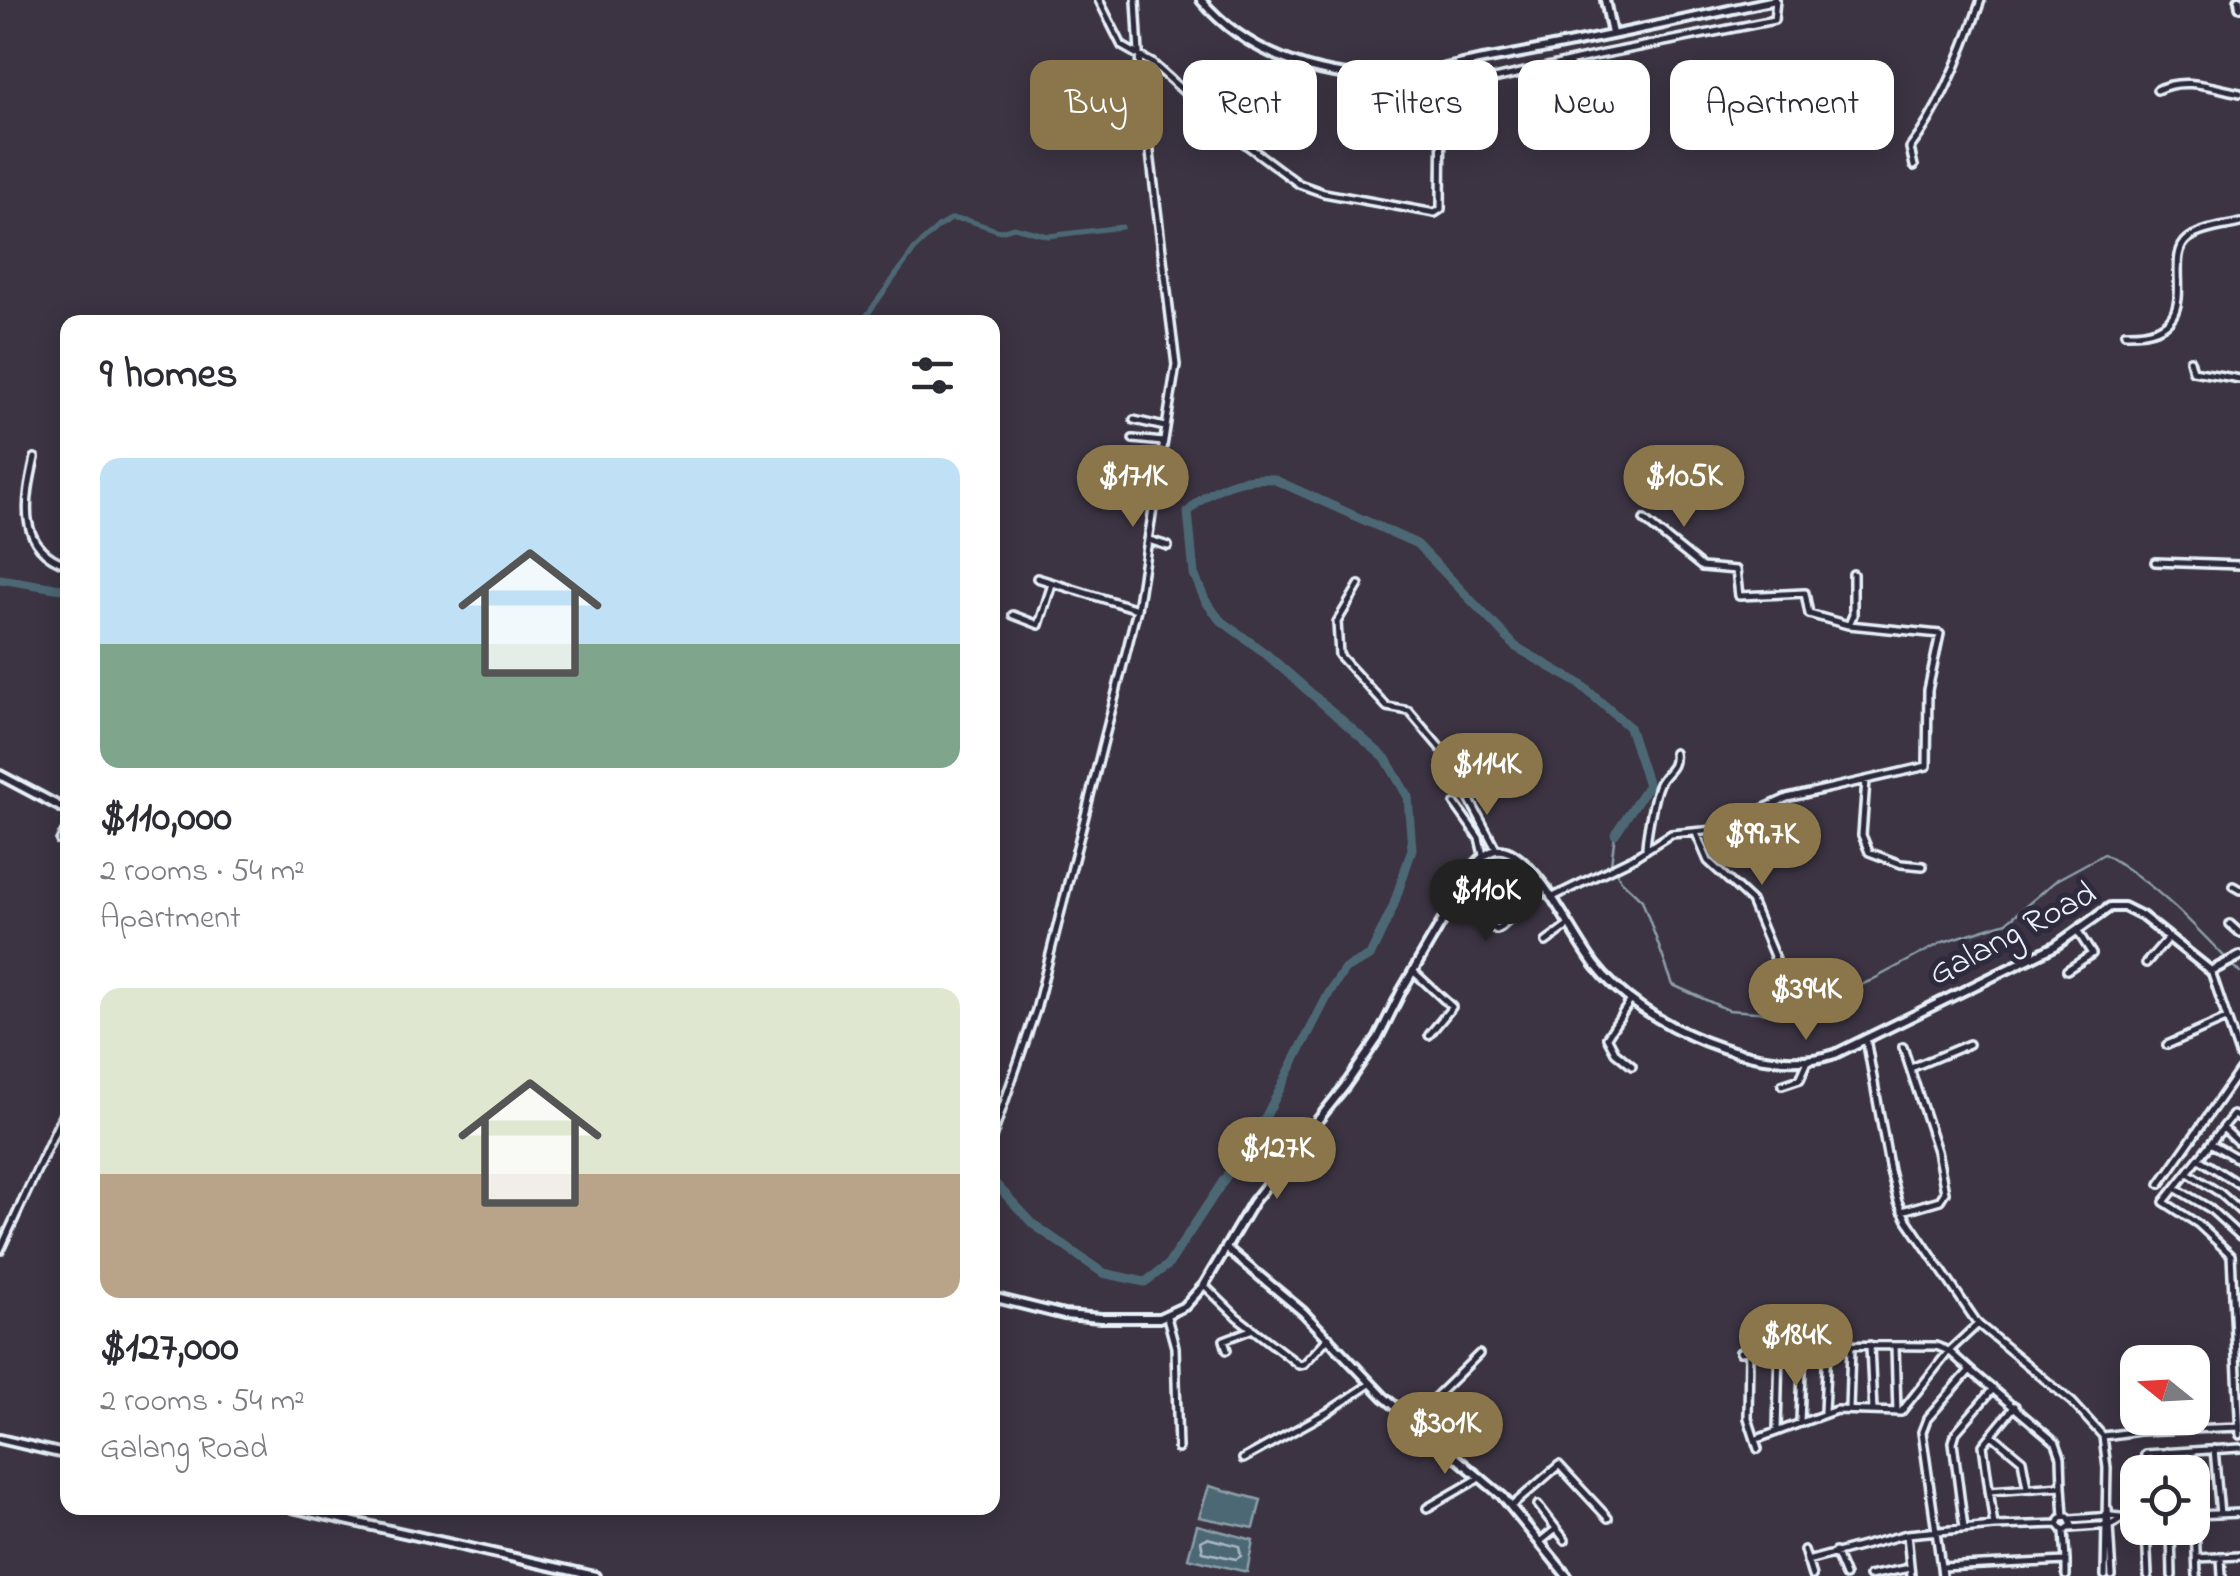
<!DOCTYPE html>
<meta charset="utf-8">
<style>
:root{--surface:#fff;--page:#f7f7f7;--text:#2b2b33;--muted:#7c7c81;--accent:#8a764a}
body{margin:0;font-family:"Indie Flower",sans-serif;background:var(--page);color:var(--text);height:100vh;display:flex;flex-direction:column;font-size:38px;white-space:nowrap}
*{box-sizing:border-box;margin:0}
p{font-size:32px;color:var(--muted)}
.icon{flex:none;width:55px;height:55px;fill:none;stroke:currentColor;stroke-width:2;stroke-linecap:round;stroke-linejoin:round}
.map{position:relative;flex:1;overflow:hidden}
.side{position:absolute;left:60px;top:315px;width:940px;height:1200px;display:flex;flex-direction:column;background:var(--surface);border-radius:20px;box-shadow:0 5px 25px #0003}
.side>*{flex:none}
.top-card{position:absolute;left:1030px;top:60px;width:950px;height:90px;display:flex;gap:20px}
.needle{width:65px;rotate:288deg}
.fabs{position:absolute;left:2120px;top:1345px;display:grid;gap:20px}
.fabs a{display:grid;place-items:center;width:90px;height:90px;border-radius:20px;background:var(--surface);box-shadow:0 5px 25px #0003;font-size:50px}
.price{position:absolute;translate:-50% -85px;padding:0 22px;border-radius:35px;background:var(--accent);color:#fff;font-size:32px;line-height:65px;filter:drop-shadow(0 2px 5px #0008)}
.price::after{content:'';position:absolute;left:50%;top:60px;width:30px;height:22px;margin-left:-15px;background:inherit;clip-path:polygon(0 0,100% 0,50% 100%)}
.price.on{background:#222;color:#fff}
ul{padding:0;list-style:none}
li{display:grid;align-content:center;gap:20px;height:530px;padding:0 40px}
li span{display:grid;place-items:center;height:310px;border-radius:20px;color:#555}
li>.icon{margin-inline-start:auto}
span .icon{width:180px;height:180px;fill:#fffc;stroke-width:1}
li b{font-size:42px}
h2{display:flex;justify-content:space-between;align-items:center;height:120px;padding:0 40px;font-size:42px}
.pill{padding:0 35px;border-radius:20px;background:var(--surface);box-shadow:0 5px 25px #0003;font-size:35px;line-height:90px}
.pill.on{background:var(--accent);color:#fff}
.map>svg:first-child{display:block}
</style>
<div class="map">
<svg width="2240" height="1576" viewBox="0 0 2240 1576">
<rect width="100%" height="100%" fill="#3c3443"/>
<filter id="ink" filterUnits="userSpaceOnUse"><feTurbulence type="fractalNoise" baseFrequency=".01" numOctaves="2"/><feDisplacementMap in="SourceGraphic" scale="20" xChannelSelector="R" yChannelSelector="G"/><feConvolveMatrix kernelMatrix="1 2 1 2 8 2 1 2 1" color-interpolation-filters="sRGB"/></filter>
<g filter="url(#ink)">
<path fill="#4e6875" stroke="#8c9fa9" stroke-width="2.5" d="M 1209,1486 L 1261,1500 L 1254,1528 L 1199,1517 Z
M 1197,1525 L 1253,1540 L 1247,1572 L 1188,1558 Z"/>
<g fill="none" stroke-linecap="round" stroke-linejoin="round">
<path stroke="#aabac4" stroke-width="2.5" d="M 1207,1538 L 1239,1546 L 1241,1556 L 1236,1559 L 1203,1552 L 1201,1541 Z"/>
<path stroke="#8c9fa9" stroke-width="2.5" d="M 1615,834 L 1611,864 L 1621,880 L 1642,900 L 1673,985 L 1728,1010 L 1770,1013 L 1820,1003 L 1870,981 L 1943,942 L 2007,922 L 2058,879 L 2104,854 C 2158,885 2197,928 2240,973"/>
<path stroke="#4e6875" stroke-width="5" d="M 862,322 L 914,250 L 938,227 L 951,219 L 967,220 L 1000,231 L 1014,227 L 1048,236 L 1122,227"/>
<path stroke="#4e6875" stroke-width="9" d="M 0,579 L 68,590
M 992,1180 L 1033,1224 L 1103,1273 L 1145,1282 L 1168,1265 L 1266,1116 L 1329,993 L 1345,969 L 1370,956 L 1393,907 L 1412,849 L 1408,797 L 1386,759 L 1265,653 L 1219,619 L 1205,600 L 1194,574 L 1188,512 C 1210,488 1240,476 1273,479 L 1417,544 L 1516,647 L 1580,684 L 1629,727 L 1648,785 L 1615,834"/>
<defs>
<path id="street" d="M 1099,0 L 1122,46 L 1152,63 L 1229,132 L 1299,184 L 1324,193 L 1435,213 L 1441,209 L 1442,91 L 1599,55 L 1774,20 L 1776,0
M 1570,63 L 1574,132
M 2157,90 C 2183,76 2214,88 2240,93
M 1440,112 L 1455,112
M 1914,166 L 1910,148 C 1941,108 1965,47 1981,0
M 2125,333 C 2212,335 2159,261 2188,239 C 2200,229 2224,227 2240,223
M 2190,360 L 2193,371 L 2240,379
M 1134,420 L 1165,427
M 1133,439 L 1163,442
M 35,458 C 25,501 16,548 68,565
M 1644,520 L 1702,567 L 1736,570 L 1739,596 L 1805,593 L 1809,614 L 1848,625
M 1149,540 L 1168,546
M 2155,562 L 2240,565
M 1037,578 L 1137,609
M 1359,585 L 1337,622 L 1339,655 L 1387,707 L 1409,711 L 1446,755 L 1496,849
M 1013,615 L 1039,625 L 1052,584
M 1866,780 L 1862,835 L 1869,852 L 1901,864 L 1923,866
M 1455,804 L 1479,838 L 1483,855
M 1696,833 L 1708,861 L 1751,901 L 1779,968
M 60,841 L 68,826
M 1646,850 C 1646,837 1654,792 1660,782 C 1667,770 1676,769 1674,753
M 2233,886 L 2240,890
M 1551,898 L 1633,858 L 1671,834 L 1715,830 L 1787,798 L 1927,766 L 1928,690 L 1940,634 L 1849,625 L 1853,615 L 1853,574
M 1453,904 L 1497,930 C 1516,918 1522,898 1541,886
M 2230,924 L 2240,933
M 1546,942 L 1569,925
M 2146,963 L 2168,938
M 2067,970 L 2092,954 L 2078,932
M 1413,971 L 1452,1007 L 1429,1035
M 2211,971 L 2240,1057
M 1631,1000 L 1607,1037 L 1615,1052 L 1632,1066
M 1866,1039 L 1890,1171 L 1898,1202 L 1907,1220 L 1978,1324 L 2072,1402 L 2103,1436 L 2107,1468 L 2105,1576
M 2167,1045 L 2226,1019
M 1911,1068 L 1969,1044
M 1782,1085 L 1800,1079 L 1808,1061
M 2240,1118 L 2233,1115 L 2164,1202 L 2198,1224 L 2231,1255 L 2240,1435
M 2223,1128 L 2237,1141
M 992,1138 L 1036,1010 L 1137,609 L 1176,365 L 1140,71 L 1136,0
M 2212,1144 L 2240,1160
M 2199,1159 L 2240,1185
M 2188,1173 L 2220,1193 L 2240,1211
M 2160,1184 L 2240,1070
M 2175,1188 L 2209,1208 L 2240,1236
M 1902,1211 L 1940,1200 L 1945,1192 L 1937,1151 L 1903,1047
M 0,1250 L 68,1103
M 1204,1285 L 1237,1317 L 1299,1365 L 1304,1364 L 1329,1337
M 1167,1317 L 1175,1347 L 1178,1449
M 1870,1345 L 1873,1411
M 1895,1346 L 1897,1412
M 1227,1350 L 1224,1340 L 1253,1329
M 1749,1350 L 1748,1418 L 1758,1449
M 1740,1352 L 1803,1345 L 1936,1346 L 1949,1351 L 1970,1370
M 1849,1410 L 1851,1346
M 1824,1412 L 1827,1347
M 1411,1421 L 1479,1354
M 1800,1422 L 1803,1345
M 1777,1431 L 1779,1346
M 1992,1435 L 2022,1460 L 2027,1487
M 2104,1436 L 2139,1431 L 2240,1427
M 1757,1439 L 1836,1410 L 1901,1412 L 1949,1351 L 1978,1324
M 2214,1449 L 2220,1514
M 2192,1451 L 2197,1576
M 2167,1452 L 2168,1472
M 1243,1459 L 1326,1413 L 1370,1384
M 2144,1472 L 2145,1454 L 2240,1448
M 2062,1486 L 2064,1516
M 1538,1505 L 1565,1540
M 1512,1506 L 1559,1465 L 1608,1518
M 1427,1508 L 1481,1477
M 2108,1509 L 2112,1576
M 2193,1515 L 2240,1513
M 2071,1519 L 2111,1516 L 2138,1519
M 1994,1526 L 2058,1524
M 1964,1528 L 1953,1442 L 1956,1432 L 1993,1389
M 2070,1528 L 2111,1525 L 2120,1519
M 2146,1528 L 2148,1576
M 2171,1528 L 2172,1576
M 1907,1534 L 1911,1576
M 1541,1541 L 1556,1529
M 1804,1550 L 1812,1576
M 1835,1552 L 1845,1576
M 2221,1557 L 2222,1576
M 2196,1558 L 2240,1556
M 1807,1561 L 1907,1534 L 1994,1526 L 1983,1445 L 2015,1406
M 2066,1561 L 2066,1576
M 1941,1567 L 1922,1432 L 1927,1419 L 1970,1370 L 2056,1443 L 2061,1457 L 2062,1486 L 1989,1491
M 1869,1576 L 1910,1568
M 1942,1576 L 1941,1567 L 2066,1561 L 2064,1531 L 2058,1524 L 2061,1518 L 2068,1517 L 2072,1525 L 2064,1531"/>
<path id="secondary" d="M 1201,0 C 1246,53 1316,78 1385,77 C 1417,76 1451,66 1483,60 C 1581,43 1678,21 1775,0
M 1605,0 L 1612,34
M 2239,0 L 2240,7
M 0,775 L 68,811
M 1226,1248 L 1303,1312 L 1384,1397 L 1502,1496 L 1567,1576
M 992,1297 L 1064,1315 L 1101,1318 L 1159,1318 L 1185,1306 L 1204,1285 L 1253,1202 L 1345,1086 L 1378,1038 L 1402,990 L 1475,865 C 1486,852 1498,844 1514,855 C 1548,878 1570,932 1595,965 C 1641,1025 1761,1079 1835,1054 L 2055,946 L 2110,907 L 2124,907 L 2142,916 L 2211,971 L 2240,956
M 0,1439 L 68,1455
M 292,1508 L 595,1576"/>
</defs>
<use href="#street" stroke="#e8f1f8" stroke-width="12"/>
<use href="#secondary" stroke="#e8f1f8" stroke-width="14"/>
<use href="#street" stroke="#2f2a3d" stroke-width="5"/>
<use href="#secondary" stroke="#2f2a3d" stroke-width="6"/>
</g>
</g>
<g text-anchor="middle" dominant-baseline="central" stroke-width="10" stroke-linejoin="round" paint-order="stroke">
<g font-size="35" fill="#e8f1f8" stroke="#2f2a3d">
<text transform="translate(2013 935) rotate(-28)">Galang Road</text>
</g>
</g>
</svg>
<div class="fabs">
<a><svg class="needle" viewBox="-14 -14 28 28"><path d="M0-13l5 13h-10z" fill="#e53935"/><path d="M0 13l5-13h-10z" fill="#7c7c81"/></svg></a>
<a><svg class="icon" aria-label="locate" viewBox="0 0 24 24"><circle cx="12" cy="12" r="6"/><path d="M12 2v4M12 18v4M2 12h4M18 12h4"/></svg></a>
</div>
<b class="price" style="left:1133px;top:530px">$171K</b>
<b class="price" style="left:1684px;top:530px">$105K</b>
<b class="price" style="left:1487px;top:818px">$114K</b>
<b class="price" style="left:1762px;top:888px">$99.7K</b>
<b class="price on" style="left:1486px;top:944px">$110K</b>
<b class="price" style="left:1806px;top:1043px">$394K</b>
<b class="price" style="left:1277px;top:1202px">$127K</b>
<b class="price" style="left:1796px;top:1389px">$184K</b>
<b class="price" style="left:1445px;top:1477px">$301K</b>
<div class="top-card">
<a class="pill on">Buy</a>
<a class="pill">Rent</a>
<a class="pill">Filters</a>
<a class="pill">New</a>
<a class="pill">Apartment</a>
</div>
<section class="side">
<h2>9 homes<svg class="icon" aria-label="filters" viewBox="0 0 24 24"><path d="M4 7h16M4 17h16"/><circle cx="9" cy="7" r="2"/><circle cx="15" cy="17" r="2"/></svg></h2>
<ul>
<li><span style="background:linear-gradient(#bfe0f5 60%,#7fa58c 0)"><svg class="icon" aria-label="home" viewBox="0 0 24 24"><path d="M3 11l9-7 9 7M6 9v11h12V9"/></svg></span><div><b>$110,000</b><p>2 rooms · 54 m²</p><p>Apartment</p></div></li>
<li><span style="background:linear-gradient(#dfe7d0 60%,#b9a48a 0)"><svg class="icon" aria-label="home" viewBox="0 0 24 24"><path d="M3 11l9-7 9 7M6 9v11h12V9"/></svg></span><div><b>$127,000</b><p>2 rooms · 54 m²</p><p>Galang Road</p></div></li>
</ul>
</section>
</div>
